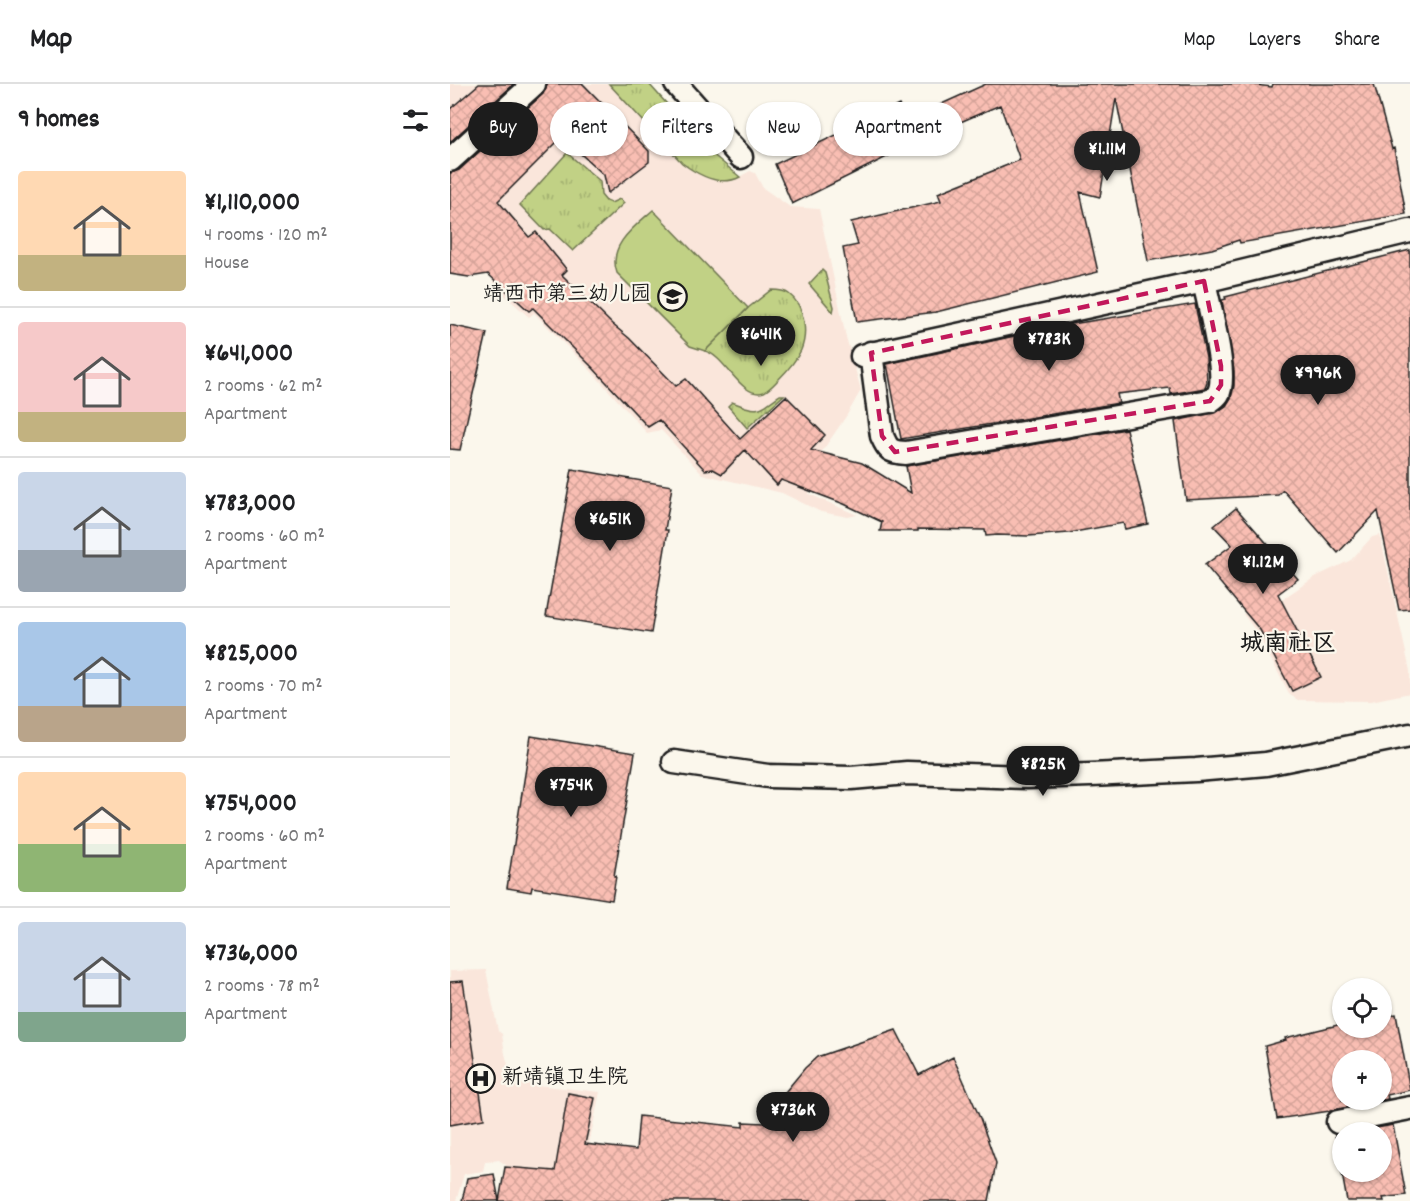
<!DOCTYPE html>
<meta charset="utf-8">
<style>
:root{--surface:#fff;--page:#f6f6f6;--text:#202124;--muted:#757577;--line:#e0e0e0;--accent:#1c1c1c}
body{margin:0;font-family:Dekko,"LXGW WenKai TC",sans-serif;background:var(--page);color:var(--text);height:100vh;display:flex;flex-direction:column;font-size:22px;white-space:nowrap}
*{box-sizing:border-box;margin:0}
p{font-size:20px;color:var(--muted)}
.icon{flex:none;width:33px;height:33px;fill:none;stroke:currentColor;stroke-width:2;stroke-linecap:round;stroke-linejoin:round}
.map{position:relative;flex:1;overflow:hidden}
.panel{display:flex;flex-direction:column;background:var(--surface);width:450px}
.panel>*{flex:none}
.top-card{position:absolute;left:18px;top:18px;width:570px;height:54px;display:flex;gap:12px}
.fabs{position:absolute;left:882px;top:894px;display:grid;gap:12px}
.fabs a{display:grid;place-items:center;width:60px;height:60px;border-radius:50%;background:var(--surface);box-shadow:0 2px 4px #0004;font-size:30px}
.price{position:absolute;translate:-50% -51px;padding:0 14px;border-radius:21px;background:var(--accent);color:#fff;font-size:20px;line-height:39px;filter:drop-shadow(0 2px 3px #0008)}
.price::after{content:'';position:absolute;left:50%;top:36px;width:18px;height:14px;margin-left:-9px;background:inherit;clip-path:polygon(0 0,100% 0,50% 100%)}
.price.current{background:#222;color:#fff}
ul{padding:0;list-style:none}
li{display:flex;align-items:center;gap:18px;height:150px;padding:0 18px}
li+li{border-top:2px solid var(--line)}
li span{display:grid;place-items:center;flex:none;width:168px;height:120px;border-radius:6px;color:#555}
li>.icon{margin-inline-start:auto}
span .icon{width:72px;height:72px;fill:#fffc;stroke-width:1}
li b{font-size:26px}
h2{display:flex;justify-content:space-between;align-items:center;height:72px;padding:0 18px;font-size:26px}
.tag{padding:0 21px;border-radius:27px;background:var(--surface);box-shadow:0 2px 4px #0004;font-size:21px;line-height:54px}
.tag.current{background:var(--accent);color:#fff}
header{display:flex;align-items:center;gap:36px;box-sizing:border-box;height:84px;padding:0 30px;background:var(--surface);border-bottom:2px solid var(--line)}
header strong{font-size:28px}
nav{display:flex;gap:33px;margin-inline-start:auto;font-size:21px}
main{display:flex;flex:1;min-height:0}
.map>svg:first-child{display:block}
</style>
<header>
<strong>Map</strong>
<nav><a>Map</a><a>Layers</a><a>Share</a></nav>
</header>
<main>
<section class="panel">
<h2>9 homes<svg class="icon" aria-label="filters" viewBox="0 0 24 24"><path d="M4 7h16M4 17h16"/><circle cx="9" cy="7" r="2"/><circle cx="15" cy="17" r="2"/></svg></h2>
<ul>
<li><span style="background:linear-gradient(#ffd9b3 70%,#c2b280 0)"><svg class="icon" aria-label="home" viewBox="0 0 24 24"><path d="M3 11l9-7 9 7M6 9v11h12V9"/></svg></span><div><b>¥1,110,000</b><p>4 rooms · 120 m²</p><p>House</p></div></li>
<li><span style="background:linear-gradient(#f6c9c9 75%,#c2b280 0)"><svg class="icon" aria-label="home" viewBox="0 0 24 24"><path d="M3 11l9-7 9 7M6 9v11h12V9"/></svg></span><div><b>¥641,000</b><p>2 rooms · 62 m²</p><p>Apartment</p></div></li>
<li><span style="background:linear-gradient(#c9d6e8 65%,#9aa5b1 0)"><svg class="icon" aria-label="home" viewBox="0 0 24 24"><path d="M3 11l9-7 9 7M6 9v11h12V9"/></svg></span><div><b>¥783,000</b><p>2 rooms · 60 m²</p><p>Apartment</p></div></li>
<li><span style="background:linear-gradient(#a9c7e8 70%,#b9a48a 0)"><svg class="icon" aria-label="home" viewBox="0 0 24 24"><path d="M3 11l9-7 9 7M6 9v11h12V9"/></svg></span><div><b>¥825,000</b><p>2 rooms · 70 m²</p><p>Apartment</p></div></li>
<li><span style="background:linear-gradient(#ffd9b3 60%,#8fb573 0)"><svg class="icon" aria-label="home" viewBox="0 0 24 24"><path d="M3 11l9-7 9 7M6 9v11h12V9"/></svg></span><div><b>¥754,000</b><p>2 rooms · 60 m²</p><p>Apartment</p></div></li>
<li><span style="background:linear-gradient(#c9d6e8 75%,#7fa58c 0)"><svg class="icon" aria-label="home" viewBox="0 0 24 24"><path d="M3 11l9-7 9 7M6 9v11h12V9"/></svg></span><div><b>¥736,000</b><p>2 rooms · 78 m²</p><p>Apartment</p></div></li>
</ul>
</section>
<div class="map">
<svg width="960" height="1117" viewBox="0 0 960 1117">
<defs>
<pattern id="grass-tufts" width="24" height="20" patternUnits="userSpaceOnUse" patternTransform="scale(1.5)"><rect width="24" height="20" fill="#c1d185"/><path d="M3 7l-1-3M5 7V3M7 7l1-3M15 17l-1-3M17 17v-4M19 17l1-3" fill="none" stroke="#a5b372"/></pattern>
<pattern id="building-cross-hatch" width="8" height="8" patternUnits="userSpaceOnUse" patternTransform="scale(1.5)"><rect width="8" height="8" fill="#f9beb3"/><path d="M0 0l8 8M0 8l8-8" fill="none" stroke="#d5a399"/></pattern>
</defs>
<rect width="100%" height="100%" fill="#fbf7ec"/>
<filter id="ink" filterUnits="userSpaceOnUse"><feTurbulence type="fractalNoise" baseFrequency=".0167" numOctaves="2"/><feDisplacementMap in="SourceGraphic" scale="12" xChannelSelector="R" yChannelSelector="G"/><feConvolveMatrix kernelMatrix="1 2 1 2 8 2 1 2 1" color-interpolation-filters="sRGB"/></filter>
<g filter="url(#ink)">
<path fill="#fae6db" d="M 0,0 L 71,0 L 0,65 Z
M 93,0 L 159,0 L 232,79 L 258,94 L 282,97 L 300,87 L 305,89 L 313,104 L 340,123 L 369,125 L 396,253 L 411,306 L 397,331 L 371,369 L 359,410 L 407,431 L 398,433 L 371,428 L 332,409 L 252,390 L 211,346 L 197,349 L 142,288 L 84,229 L 79,233 L 44,202 L 27,92 L 14,76 Z
M 930,451 L 960,587 L 960,609 L 921,617 L 848,616 L 840,611 L 807,549 L 793,530 L 834,514 L 865,493 L 901,476 L 922,453 Z
M 36,886 L 48,947 L 52,950 L 55,970 L 64,1002 L 68,999 L 150,1008 L 127,1117 L 50,1117 L 56,1081 L 49,1076 L 35,1078 L 33,1087 L 14,1090 L 6,1117 L 0,1117 L 0,887 Z"/>
<path fill="url(#grass-tufts)" stroke="#6e7650" stroke-width="1.5" d="M 159,0 L 199,0 L 260,68 L 290,93 C 271,103 248,91 232,79 Z
M 117,69 L 150,97 L 151,111 L 156,117 L 161,119 L 170,115 L 174,119 L 123,167 L 100,145 L 94,146 L 70,121 Z
M 372,186 L 375,189 L 384,223 L 383,228 L 359,200 Z
M 321,206 C 327,206 334,206 339,210 C 355,222 358,249 351,266 C 346,277 337,287 328,296 C 324,300 320,305 314,308 C 291,316 276,272 255,267 L 298,224 Z
M 330,311 L 334,311 L 297,344 L 278,322 L 282,318 C 308,328 307,328 330,311 Z"/>
<path fill="#c1d185" stroke="#6e7650" stroke-width="1.5" d="M 203,126 L 298,224 L 255,267 L 240,262 L 167,189 C 157,162 185,142 203,126 Z"/>
<path fill="url(#building-cross-hatch)" stroke="#1c1c1c" stroke-width="1.5" fill-rule="evenodd" d="M 29,0 L 64,0 L 0,58 L 0,25 Z
M 97,0 L 133,0 L 199,67 L 199,78 L 158,109 L 154,91 L 112,53 L 48,117 L 79,153 L 86,148 L 117,186 L 112,191 L 162,240 L 179,254 L 226,302 L 236,295 L 290,355 L 336,312 L 375,351 L 361,366 L 412,379 L 461,409 L 456,382 L 676,345 L 698,440 L 675,445 L 673,439 L 619,449 L 578,452 L 548,451 L 536,452 L 535,446 L 468,445 L 468,447 L 430,447 L 432,438 L 394,420 L 331,396 L 327,401 L 295,366 L 272,390 L 263,385 L 255,386 L 209,336 L 198,343 L 144,285 L 83,224 L 79,227 L 38,190 L 19,193 L 0,190 L 0,89 L 9,86 L 93,10 Z
M 536,0 L 797,0 L 822,3 L 823,0 L 924,0 L 942,65 L 944,64 L 956,130 L 790,159 L 789,156 L 762,165 L 698,177 L 666,14 L 650,113 L 630,108 L 648,188 L 486,228 L 407,238 L 393,164 L 408,161 L 401,138 L 491,117 L 488,109 L 570,76 L 550,21 L 487,48 L 342,120 L 325,80 L 449,21 L 456,36 Z
M 960,166 L 960,525 L 949,526 L 928,427 L 888,469 L 833,406 L 828,411 L 736,416 L 725,337 L 767,328 L 776,322 L 781,314 L 784,302 L 784,287 L 772,216 L 776,215 L 775,213 Z
M 745,220 L 756,274 L 757,299 L 755,304 L 721,310 L 720,304 L 667,310 L 669,319 L 451,355 L 437,280 L 610,242 Z
M 0,241 L 37,249 L 10,366 L 0,365 Z
M 122,385 L 222,402 L 215,446 L 218,446 L 201,549 L 96,532 Z
M 786,424 L 848,495 L 828,510 L 871,593 L 842,607 L 810,546 L 755,481 L 782,461 L 764,442 Z
M 81,652 L 185,669 L 164,792 L 166,792 L 162,816 L 82,803 L 81,808 L 57,804 Z
M 13,897 L 34,1035 L 0,1041 L 0,898 Z
M 946,930 L 960,1006 L 937,1011 L 938,1015 L 880,1027 L 827,1035 L 815,962 L 836,956 L 835,954 L 892,940 L 892,944 L 932,944 L 932,932 ZM 892,976 L 932,976 L 932,1016 L 892,1016 Z
M 446,946 L 469,991 L 503,973 L 530,1034 L 546,1079 L 539,1117 L 49,1117 L 55,1083 L 105,1087 L 118,1009 L 145,1014 L 135,1060 L 186,1066 L 189,1032 L 293,1043 L 293,1038 L 315,1039 L 316,1031 L 355,984 L 367,973 Z
M 943,1041 L 956,1111 L 933,1114 L 934,1117 L 897,1117 L 885,1051 L 892,1051 L 892,1088 L 932,1088 L 932,1048 L 905,1048 Z
M 44,1090 L 49,1117 L 12,1117 L 17,1094 Z"/>
<g fill="none" stroke-linecap="round" stroke-linejoin="round">
<defs>
<path id="street" d="M 226,0 L 291,73
M 0,76 L 84,0
M 421,269 L 432,352 C 438,366 440,368 456,369 L 760,317 C 763,315 766,313 768,310 C 779,293 758,219 754,197
M 412,272 L 754,197 L 960,147
M 224,678 L 318,692 L 401,694 L 457,689 L 577,693 L 641,691 L 746,686 L 816,680 L 960,651
M 888,1038 L 960,1024"/>
</defs>
<use href="#street" stroke="#1c1c1c" stroke-width="27"/>
<use href="#street" stroke="#fbf7ec" stroke-width="22"/>
</g>
</g>
<path fill="none" stroke="#c2185b" stroke-width="4.5" stroke-dasharray="12 8" stroke-linejoin="round" d="M 754,197 L 771,282 L 771,301 L 760,317 L 445,368 L 432,352 L 421,269 Z"/>
<defs>
<symbol id="school-ring" viewBox="-11 -11 22 22"><circle r="9.5" fill="#fbf7ec" stroke="#1c1c1c" stroke-width="1.5"/><path d="M0-5L7-2L0 1L-7-2ZM-4 1L0 2.5L4 1V4Q0 6-4 4Z" fill="#1c1c1c"/></symbol>
<symbol id="hospital-ring" viewBox="-11 -11 22 22"><circle r="9.5" fill="#fbf7ec" stroke="#1c1c1c" stroke-width="1.5"/><path d="M-5-5h3v3.5h4V-5h3V5h-3V1.5h-4V5h-3Z" fill="#1c1c1c"/></symbol>
</defs>
<g fill-rule="evenodd">
<use href="#school-ring" x="206" y="196" width="33" height="33"/>
<use href="#hospital-ring" x="14" y="978" width="33" height="33"/>
</g>
<g text-anchor="middle" dominant-baseline="central" stroke-width="4.5" stroke-linejoin="round" paint-order="stroke">
<g font-size="21" fill="#1c1c1c" stroke="#fbf7ec" text-anchor="end">
<text x="201" y="212">靖西市第三幼儿园</text>
<text x="52" y="995" text-anchor="start">新靖镇卫生院</text>
</g>
<g font-size="24" font-weight="bold" fill="#1c1c1c" stroke="#fbf7ec">
<text x="838" y="561">城南社区</text>
</g>
</g>
</svg>
<div class="fabs">
<a><svg class="icon" aria-label="locate" viewBox="0 0 24 24"><circle cx="12" cy="12" r="6"/><path d="M12 2v4M12 18v4M2 12h4M18 12h4"/></svg></a>
<a>+</a>
<a>−</a>
</div>
<b class="price current" style="left:657px;top:98px">¥1.11M</b>
<b class="price" style="left:311px;top:283px">¥641K</b>
<b class="price" style="left:599px;top:288px">¥783K</b>
<b class="price" style="left:868px;top:322px">¥996K</b>
<b class="price" style="left:160px;top:468px">¥651K</b>
<b class="price" style="left:813px;top:511px">¥1.12M</b>
<b class="price" style="left:593px;top:713px">¥825K</b>
<b class="price" style="left:121px;top:734px">¥754K</b>
<b class="price" style="left:343px;top:1059px">¥736K</b>
<div class="top-card">
<a class="tag current">Buy</a>
<a class="tag">Rent</a>
<a class="tag">Filters</a>
<a class="tag">New</a>
<a class="tag">Apartment</a>
</div>
</div>
</main>
